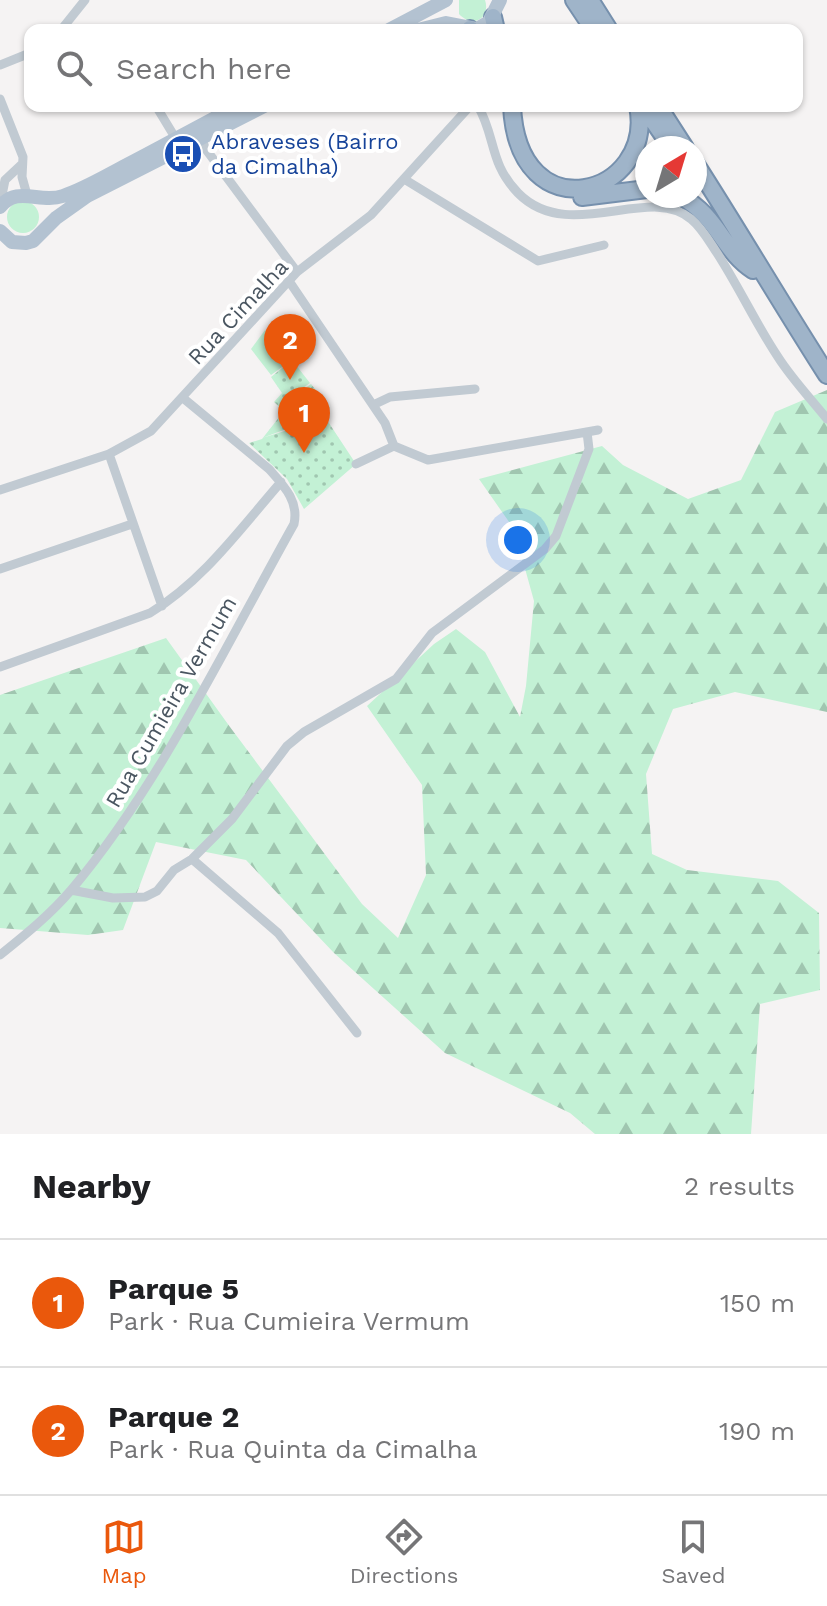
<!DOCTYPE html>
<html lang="en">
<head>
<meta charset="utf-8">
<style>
  body { margin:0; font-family:"Work Sans",sans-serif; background:#f2f2f2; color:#202124 }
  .compass { position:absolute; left:635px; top:136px; width:72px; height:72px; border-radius:50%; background:#fff; box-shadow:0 2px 6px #0004; rotate:38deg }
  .you { position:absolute; left:518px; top:540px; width:28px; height:28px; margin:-20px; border:6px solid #fff; border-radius:50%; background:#1a73e8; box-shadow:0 0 0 12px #1a73e833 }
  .badge { display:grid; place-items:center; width:52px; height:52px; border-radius:50%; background:#ea580c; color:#fff; font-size:26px; font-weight:700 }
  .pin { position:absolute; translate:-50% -66px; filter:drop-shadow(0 2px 4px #0008) }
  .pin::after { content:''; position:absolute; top:42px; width:28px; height:24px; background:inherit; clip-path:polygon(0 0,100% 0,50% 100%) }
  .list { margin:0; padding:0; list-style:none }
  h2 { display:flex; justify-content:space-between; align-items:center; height:104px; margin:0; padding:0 32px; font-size:34px }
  h2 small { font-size:26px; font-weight:400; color:#757577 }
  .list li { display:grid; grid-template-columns:52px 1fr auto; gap:24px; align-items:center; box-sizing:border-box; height:128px; padding:0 32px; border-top:2px solid #e0e0e0 }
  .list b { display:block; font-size:30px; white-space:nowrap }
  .list p { margin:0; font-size:26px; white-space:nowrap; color:#757577 }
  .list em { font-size:26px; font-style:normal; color:#757577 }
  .icon { flex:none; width:44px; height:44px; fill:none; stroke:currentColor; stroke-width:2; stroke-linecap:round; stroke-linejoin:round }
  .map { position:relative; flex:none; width:827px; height:1134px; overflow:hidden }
  .search { position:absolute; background:#fff; box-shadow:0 2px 6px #0004; left:24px; right:24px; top:24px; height:88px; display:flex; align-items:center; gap:20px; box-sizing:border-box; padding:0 28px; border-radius:16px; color:#757577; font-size:30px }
  .sheet { height:360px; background:#fff }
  nav { display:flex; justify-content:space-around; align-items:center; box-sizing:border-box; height:112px; border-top:2px solid #e0e0e0; background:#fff; font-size:22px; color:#757577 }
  nav a { display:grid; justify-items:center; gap:4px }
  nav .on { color:#ea580c }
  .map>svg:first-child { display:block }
  .grass { fill:#c3f1d5 }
  .forest { fill:url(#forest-firs) }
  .park { fill:url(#park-dots) }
  .garden { fill:url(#garden-furrows) }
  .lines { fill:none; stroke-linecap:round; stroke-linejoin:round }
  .trunk-casing { stroke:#7690ad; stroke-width:20 }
  .minor { stroke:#c1cad2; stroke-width:9 }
  .primary { stroke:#b3c2d1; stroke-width:14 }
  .trunk { stroke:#9fb4c9; stroke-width:16 }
  .labels { text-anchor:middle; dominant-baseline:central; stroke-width:8; stroke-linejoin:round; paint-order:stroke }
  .transit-label { font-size:22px; fill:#164399; stroke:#fff; text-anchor:start }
  .street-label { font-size:22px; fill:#4a5661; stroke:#fff }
</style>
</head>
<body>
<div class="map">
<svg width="827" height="1134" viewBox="0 0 827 1134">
  <defs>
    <pattern id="forest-firs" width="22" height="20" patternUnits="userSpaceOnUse" patternTransform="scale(2)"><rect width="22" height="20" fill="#c3f1d5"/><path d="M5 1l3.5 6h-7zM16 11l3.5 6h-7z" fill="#a0c6b0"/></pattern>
    <pattern id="park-dots" width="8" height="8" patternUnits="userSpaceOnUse" patternTransform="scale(2)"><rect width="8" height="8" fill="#c3f1d5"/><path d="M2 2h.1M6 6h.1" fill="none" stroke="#a0c6b0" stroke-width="1.8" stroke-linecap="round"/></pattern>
    <pattern id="garden-furrows" width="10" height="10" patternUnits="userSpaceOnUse" patternTransform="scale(2)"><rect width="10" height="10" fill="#c3f1d5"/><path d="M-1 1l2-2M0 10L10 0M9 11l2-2" fill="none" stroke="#a0c6b0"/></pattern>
  </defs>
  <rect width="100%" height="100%" fill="#f5f3f3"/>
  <path class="grass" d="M459 0H485C491 19 472 28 459 14Z
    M7 217a16 16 0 1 1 32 0a16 16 0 1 1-32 0Z
    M265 330 281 352 284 351 292 360 271 375 251 349Z"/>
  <path class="forest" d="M827 390V712L735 692 673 709 646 774 652 854 687 870 778 881 819 913 820 990 760 1004 751 1134H595L570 1113 445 1053 334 953 246 860 156 842 123 930 88 935 0 928V695L166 638 230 727 362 904 398 938 426 875 422 785 367 706 434 644 456 629 485 652 520 717 526 686 534 601 514 529 479 479 602 446 623 465 688 499 741 480 775 412Z"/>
  <path class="park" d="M292 360 310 383 286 400 303 423 262 438 304 425 323 414 356 464 304 509 287 479 249 443 262 439 284 411 274 402 282 393 271 377Z"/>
  <path class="garden" d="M311 384 330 408 304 425 287 401Z"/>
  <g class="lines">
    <defs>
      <path id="trunk" d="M574 0 594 30
        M590 0 609 30
        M493 17 496 30
        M470 29 471 30
        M512 106C518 235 656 196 638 106
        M643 106 672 148
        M658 106 685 148
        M695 163C740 233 782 305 827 375
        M680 196C718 216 723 251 753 270
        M582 197 647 189"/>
    </defs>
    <use href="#trunk" class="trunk-casing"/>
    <path class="minor" d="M61 30 85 0
      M0 65 30 53
      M0 99 23 157 22 177 27 195
      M156 106 176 139
      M478 106C496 137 489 163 518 193 569 245 650 183 691 219 702 228 709 241 717 253 739 287 756 324 778 357 792 379 811 399 827 419
      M202 139 205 148 297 272
      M404 179 538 261 604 245
      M0 205 5 180 21 165
      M289 281 385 423 394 446
      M373 405 390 397 475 389
      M394 446 428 460 598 430
      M109 454 162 606
      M356 464 394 446
      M0 490 109 454 151 431 297 272 371 215 470 106
      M0 569 132 524
      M0 667 150 613C203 581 240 529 281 482
      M192 859 278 933 357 1033
      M71 890 113 898 145 897 157 891 174 870 192 859 232 819 287 746 304 732 396 679 432 633 545 549 556 536 589 449 587 432
      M0 955C25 935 51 914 72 889 161 783 226 645 294 524 299 501 284 486 269 469L183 398"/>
    <path class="primary" d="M389 30 446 0
      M418 30 446 23 477 29 489 22 500 0
      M0 207C17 185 40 204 63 196 84 189 104 177 123 167 162 147 199 126 238 106
      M0 231 12 242 26 243 33 241 56 218 87 196 264 106"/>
    <use href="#trunk" class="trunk"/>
  </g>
  <defs>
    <symbol id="bus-disc" viewBox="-11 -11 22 22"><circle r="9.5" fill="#1a4fb4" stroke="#fff"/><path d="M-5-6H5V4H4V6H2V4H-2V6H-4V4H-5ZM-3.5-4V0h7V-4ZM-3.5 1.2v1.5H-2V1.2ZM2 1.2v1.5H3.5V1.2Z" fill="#fff"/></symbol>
  </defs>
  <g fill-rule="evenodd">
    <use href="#bus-disc" x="161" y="132" width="44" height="44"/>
  </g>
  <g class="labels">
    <g class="transit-label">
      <text x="211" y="141">Abraveses (Bairro<tspan x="211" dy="25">da Cimalha)</tspan></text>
    </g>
    <g class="street-label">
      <text transform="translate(238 312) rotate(-47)">Rua Cimalha</text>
      <text transform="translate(171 702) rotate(-60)">Rua Cumieira Vermum</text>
    </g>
  </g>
</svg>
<svg class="compass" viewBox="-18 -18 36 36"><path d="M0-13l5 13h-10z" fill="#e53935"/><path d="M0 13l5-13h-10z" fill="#757577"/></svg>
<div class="you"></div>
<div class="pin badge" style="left:304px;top:453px">1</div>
<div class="pin badge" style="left:290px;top:380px">2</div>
<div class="search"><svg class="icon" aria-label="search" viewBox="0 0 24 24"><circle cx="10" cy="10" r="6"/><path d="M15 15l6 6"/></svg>Search here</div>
</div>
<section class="sheet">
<h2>Nearby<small>2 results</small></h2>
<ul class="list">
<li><span class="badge">1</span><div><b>Parque 5</b><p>Park · Rua Cumieira Vermum</p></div><em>150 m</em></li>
<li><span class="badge">2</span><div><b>Parque 2</b><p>Park · Rua Quinta da Cimalha</p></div><em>190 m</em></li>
</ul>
</section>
<nav>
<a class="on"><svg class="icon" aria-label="map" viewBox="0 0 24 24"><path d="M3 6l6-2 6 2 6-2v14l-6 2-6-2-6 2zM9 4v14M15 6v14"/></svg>Map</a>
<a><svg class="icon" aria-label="directions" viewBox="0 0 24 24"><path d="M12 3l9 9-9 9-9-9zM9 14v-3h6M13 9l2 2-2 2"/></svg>Directions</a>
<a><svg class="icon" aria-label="saved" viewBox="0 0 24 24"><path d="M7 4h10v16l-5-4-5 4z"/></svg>Saved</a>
</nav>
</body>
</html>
